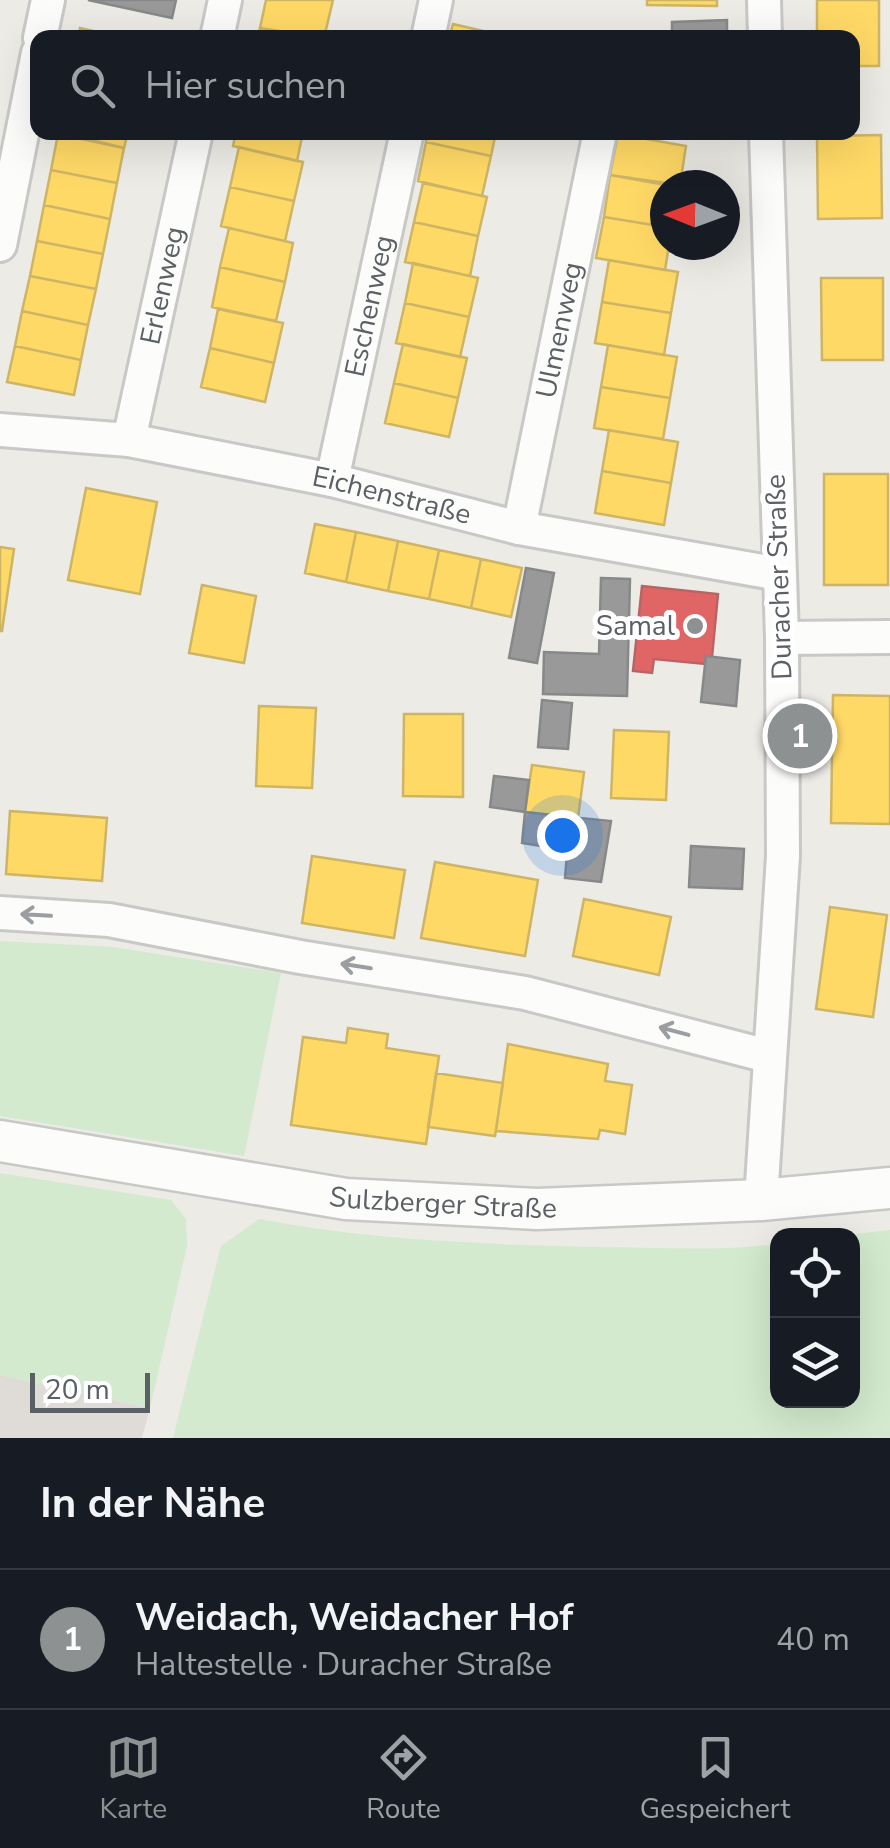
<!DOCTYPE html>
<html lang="de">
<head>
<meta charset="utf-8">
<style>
  body { margin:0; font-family:"Nunito Sans",sans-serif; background:#20242c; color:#f1f3f6 }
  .controls { position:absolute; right:30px; bottom:30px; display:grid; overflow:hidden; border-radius:20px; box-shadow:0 10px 40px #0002 }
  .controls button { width:90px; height:90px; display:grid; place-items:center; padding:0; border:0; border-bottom:2px solid #363941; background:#171b24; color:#f1f3f6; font:50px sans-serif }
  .compass { position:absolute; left:650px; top:170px; width:90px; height:90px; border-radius:50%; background:#171b24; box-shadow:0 10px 40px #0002; rotate:271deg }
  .scale { position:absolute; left:30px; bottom:25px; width:120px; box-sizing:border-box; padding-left:10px; border:5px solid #5b6065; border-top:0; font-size:28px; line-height:35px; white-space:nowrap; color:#5b6065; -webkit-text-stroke:8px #fff; paint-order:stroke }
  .you { position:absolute; left:562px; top:835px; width:35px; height:35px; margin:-25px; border:8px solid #fff; border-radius:50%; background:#1a73e8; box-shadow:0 0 0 15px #1a73e833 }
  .badge { display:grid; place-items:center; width:65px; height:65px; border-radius:50%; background:#8e9192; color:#fff; font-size:32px; font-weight:700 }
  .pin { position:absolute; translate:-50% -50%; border:5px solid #fff; box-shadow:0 2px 10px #0006 }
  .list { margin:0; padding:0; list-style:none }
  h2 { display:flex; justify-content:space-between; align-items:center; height:130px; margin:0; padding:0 40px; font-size:42px }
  h2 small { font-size:32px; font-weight:400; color:#9ea1a6 }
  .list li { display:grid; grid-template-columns:65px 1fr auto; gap:30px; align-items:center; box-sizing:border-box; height:140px; padding:0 40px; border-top:2px solid #363941 }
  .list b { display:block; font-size:38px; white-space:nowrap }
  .list p { margin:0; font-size:32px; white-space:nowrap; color:#9ea1a6 }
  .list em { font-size:32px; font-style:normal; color:#9ea1a6 }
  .icon { flex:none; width:55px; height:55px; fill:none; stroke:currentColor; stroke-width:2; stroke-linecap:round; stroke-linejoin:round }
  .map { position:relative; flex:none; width:890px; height:1438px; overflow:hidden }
  .search { position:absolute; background:#171b24; box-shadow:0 10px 40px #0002; left:30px; right:30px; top:30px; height:110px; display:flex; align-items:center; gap:25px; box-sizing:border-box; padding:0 35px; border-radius:20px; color:#9ea1a6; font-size:38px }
  .sheet { height:270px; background:#171b24 }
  nav { display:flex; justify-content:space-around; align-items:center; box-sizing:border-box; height:140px; border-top:2px solid #363941; background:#171b24; font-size:28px; color:#9ea1a6 }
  nav a { display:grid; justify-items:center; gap:5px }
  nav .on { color:#8e9192 }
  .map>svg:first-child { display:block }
  .industrial { fill:#dfdcd8 }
  .green { fill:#d3eace }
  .homes { fill:#ffd966; stroke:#ceb566; stroke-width:2.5 }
  .shops { fill:#e06666; stroke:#b86466; stroke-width:2.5 }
  .industry { fill:#999; stroke:#868889; stroke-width:2.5 }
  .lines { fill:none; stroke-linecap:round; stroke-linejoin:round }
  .minor-casing { stroke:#c8c8c7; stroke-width:38 }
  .tertiary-casing { stroke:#c8c8c7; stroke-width:45 }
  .minor { stroke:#fcfcfb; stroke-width:32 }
  .tertiary { stroke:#fcfcfb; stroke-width:40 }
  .oneway { stroke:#9b9ea1 }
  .poi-dot { fill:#8e9192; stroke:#fff; stroke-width:4 }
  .labels { text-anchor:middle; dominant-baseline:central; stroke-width:10; stroke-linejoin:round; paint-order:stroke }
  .street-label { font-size:28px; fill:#5b6065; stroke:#fff }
  .poi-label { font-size:28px; fill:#5b6065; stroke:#fff; text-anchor:end }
</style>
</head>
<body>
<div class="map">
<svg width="890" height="1438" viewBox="0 0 890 1438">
  <rect width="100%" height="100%" fill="#ecebe5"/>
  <path class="industrial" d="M0 1375 150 1408 142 1438H0Z"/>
  <path class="green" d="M0 941 113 947 281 973 244 1156 0 1116Z
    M0 1173 171 1200 186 1219 187 1246 150 1408 0 1375Z
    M259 1219C374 1241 493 1245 609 1247 666 1248 722 1251 777 1244L778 1400H852V1236L847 1235 890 1230V1438H173L221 1246Z"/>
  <path class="homes" d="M266 0H333L324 38 260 28Z
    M647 0H717V6L647 5Z
    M817 0H879V66H852V38H817Z
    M453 24 513 38H449Z
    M80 28 125 38H78Z
    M260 28 300 38H257Z
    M59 132H128L124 148Z
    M236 132H303L297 161 233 146Z
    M428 132H496L491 156 426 142Z
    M58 134 124 148 117 183 51 170Z
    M618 134 686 146 680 185 610 175Z
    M881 135 882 218 818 219 817 136Z
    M426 142 491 156 482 196 418 181Z
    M239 147 303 162 294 201 230 187Z
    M51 170 117 183 110 219 44 205Z
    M610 175 666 185 665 227 604 217Z
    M423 183 487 197 478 236 414 222Z
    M230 187 294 201 285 241 221 226Z
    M44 205 110 219 103 254 37 241Z
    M604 217 665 227V245H669L665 270 596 258Z
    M414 222 478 236 470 276 405 262Z
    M229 228 293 243 285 282 220 267Z
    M37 241 103 254 96 289 30 276Z
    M609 260 678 272 671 313 602 302Z
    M413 263 478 278 469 317 405 303Z
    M220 267 285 282 276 321 212 307Z
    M30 276 96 289 88 325 22 311Z
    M821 278H883V360H822Z
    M602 302 671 313 664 355 595 343Z
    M405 303 469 317 460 357 396 343Z
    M218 309 283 323 274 363 210 348Z
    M22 311 88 325 81 360 15 346Z
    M403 344 467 358 458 398 394 383Z
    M608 345 677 357 670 398 601 387Z
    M15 346 81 360 74 395 7 382Z
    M210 348 274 363 265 402 201 387Z
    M394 383 458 398 449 437 385 423Z
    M601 387 670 398 663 439 594 428Z
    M609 430 678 442 671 483 602 471Z
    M602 471 671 483 664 525 595 513Z
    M824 474H888V585H824Z
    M86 488 157 502 140 594 68 580Z
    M315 524 356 532 346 582 305 573Z
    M356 532 398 541 388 591 346 582Z
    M398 541 439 550 429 599 388 591Z
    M0 547 14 549 2 631H0Z
    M439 550 481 559 471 608 429 599Z
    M481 559 522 568 511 617 471 608Z
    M202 585 256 596 244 663 189 653Z
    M833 695 890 696V824L831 823Z
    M259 706 316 708 312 788 256 786Z
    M404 714H463V797L403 796Z
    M614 730 669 732 666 800 611 798Z
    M532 765 584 772 578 818 525 812Z
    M10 811 107 818 102 881 6 874Z
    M312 856 405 870 394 938 302 923Z
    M435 862 538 880 525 956 421 938Z
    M584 899 671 917 659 975 573 956Z
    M830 907 887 915 873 1017 816 1009Z
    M348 1028 388 1034 386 1048 439 1056 426 1144 291 1125 303 1037 346 1043Z
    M508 1044 608 1064 605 1081 632 1085 625 1134 600 1130 598 1139 496 1131Z
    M436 1073 503 1083 495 1136 428 1127Z"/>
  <path class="shops" d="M642 586 718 594 712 657 706 656 705 664 654 659 652 673 633 671Z"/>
  <path class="industry" d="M88 0H176L172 18Z
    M727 20V38H672V22Z
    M526 568 554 573 537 663 509 658Z
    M601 578 630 579 627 696 543 694 544 652 599 654Z
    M706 656 740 660 736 706 701 702Z
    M542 700 572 703 568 749 538 747Z
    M494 776 529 780 525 812 490 807Z
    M525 812 570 817 566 850 522 843Z
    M570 817 611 821 601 882 565 878Z
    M691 846 744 849 742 889 689 887Z"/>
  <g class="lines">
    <defs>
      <g id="minor">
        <path d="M764 0 765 38"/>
        <path d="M40 38 48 0"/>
        <path d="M217 38 225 0"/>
        <path d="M428 38 436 0"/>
        <path d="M0 245 38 53"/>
        <path id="s1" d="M0 430 129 440 332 480 519 528 779 574"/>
        <path id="s2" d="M129 440 196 132"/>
        <path id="s3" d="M332 480 407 132"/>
        <path id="s4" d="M519 528 600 132"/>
        <path d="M782 638 890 637"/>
        <path d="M0 913 109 920 300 957 525 993 768 1056"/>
        <path d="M761 1200 783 856 782 638 766 132"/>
      </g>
      <g id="tertiary">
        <path id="s5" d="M0 1141 346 1199 537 1209 761 1200 890 1188"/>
      </g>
    </defs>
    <use href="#minor" class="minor-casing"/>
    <use href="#tertiary" class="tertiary-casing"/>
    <use href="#minor" class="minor"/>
    <use href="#tertiary" class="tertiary"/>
  </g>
  <defs><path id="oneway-shaft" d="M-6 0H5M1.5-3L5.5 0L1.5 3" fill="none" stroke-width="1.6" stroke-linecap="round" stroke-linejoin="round" transform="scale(2.5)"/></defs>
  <g class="oneway">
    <use href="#oneway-shaft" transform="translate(36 915) rotate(-177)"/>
    <use href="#oneway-shaft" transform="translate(356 966) rotate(-171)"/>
    <use href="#oneway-shaft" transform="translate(674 1031) rotate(-165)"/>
  </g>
  <circle class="poi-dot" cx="695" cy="626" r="10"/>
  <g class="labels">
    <g class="street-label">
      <text stroke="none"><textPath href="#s2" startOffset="158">Erlenweg</textPath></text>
      <text stroke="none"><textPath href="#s3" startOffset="178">Eschenweg</textPath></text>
      <text stroke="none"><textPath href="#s4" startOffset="202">Ulmenweg</textPath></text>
      <text stroke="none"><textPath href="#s1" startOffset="398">Eichenstraße</textPath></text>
      <text transform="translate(779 577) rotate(-92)">Duracher Straße</text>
      <text stroke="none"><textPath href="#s5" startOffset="448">Sulzberger Straße</textPath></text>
    </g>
    <g class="poi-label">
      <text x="675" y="626">Samal</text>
    </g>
  </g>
</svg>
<div class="controls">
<button><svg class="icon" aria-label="locate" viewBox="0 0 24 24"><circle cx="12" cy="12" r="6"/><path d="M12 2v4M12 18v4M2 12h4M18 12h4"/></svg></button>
<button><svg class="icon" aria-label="layers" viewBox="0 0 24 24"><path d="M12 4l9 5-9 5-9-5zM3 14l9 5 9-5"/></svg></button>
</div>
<svg class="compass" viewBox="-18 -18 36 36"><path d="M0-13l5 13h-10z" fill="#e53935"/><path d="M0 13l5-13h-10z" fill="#9ea1a6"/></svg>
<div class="scale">20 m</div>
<div class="you"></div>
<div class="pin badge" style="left:800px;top:736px">1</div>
<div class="search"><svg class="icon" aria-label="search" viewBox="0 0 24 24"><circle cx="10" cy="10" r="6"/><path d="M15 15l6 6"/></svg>Hier suchen</div>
</div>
<section class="sheet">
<h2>In der Nähe<small></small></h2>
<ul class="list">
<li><span class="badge">1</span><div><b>Weidach, Weidacher Hof</b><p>Haltestelle · Duracher Straße</p></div><em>40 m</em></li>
</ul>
</section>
<nav>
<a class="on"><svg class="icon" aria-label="map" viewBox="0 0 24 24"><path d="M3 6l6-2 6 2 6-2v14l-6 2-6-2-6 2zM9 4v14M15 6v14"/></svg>Karte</a>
<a><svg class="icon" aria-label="directions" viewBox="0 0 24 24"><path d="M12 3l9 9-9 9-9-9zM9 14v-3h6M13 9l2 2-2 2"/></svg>Route</a>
<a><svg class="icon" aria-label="saved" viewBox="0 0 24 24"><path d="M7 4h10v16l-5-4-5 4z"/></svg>Gespeichert</a>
</nav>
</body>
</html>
